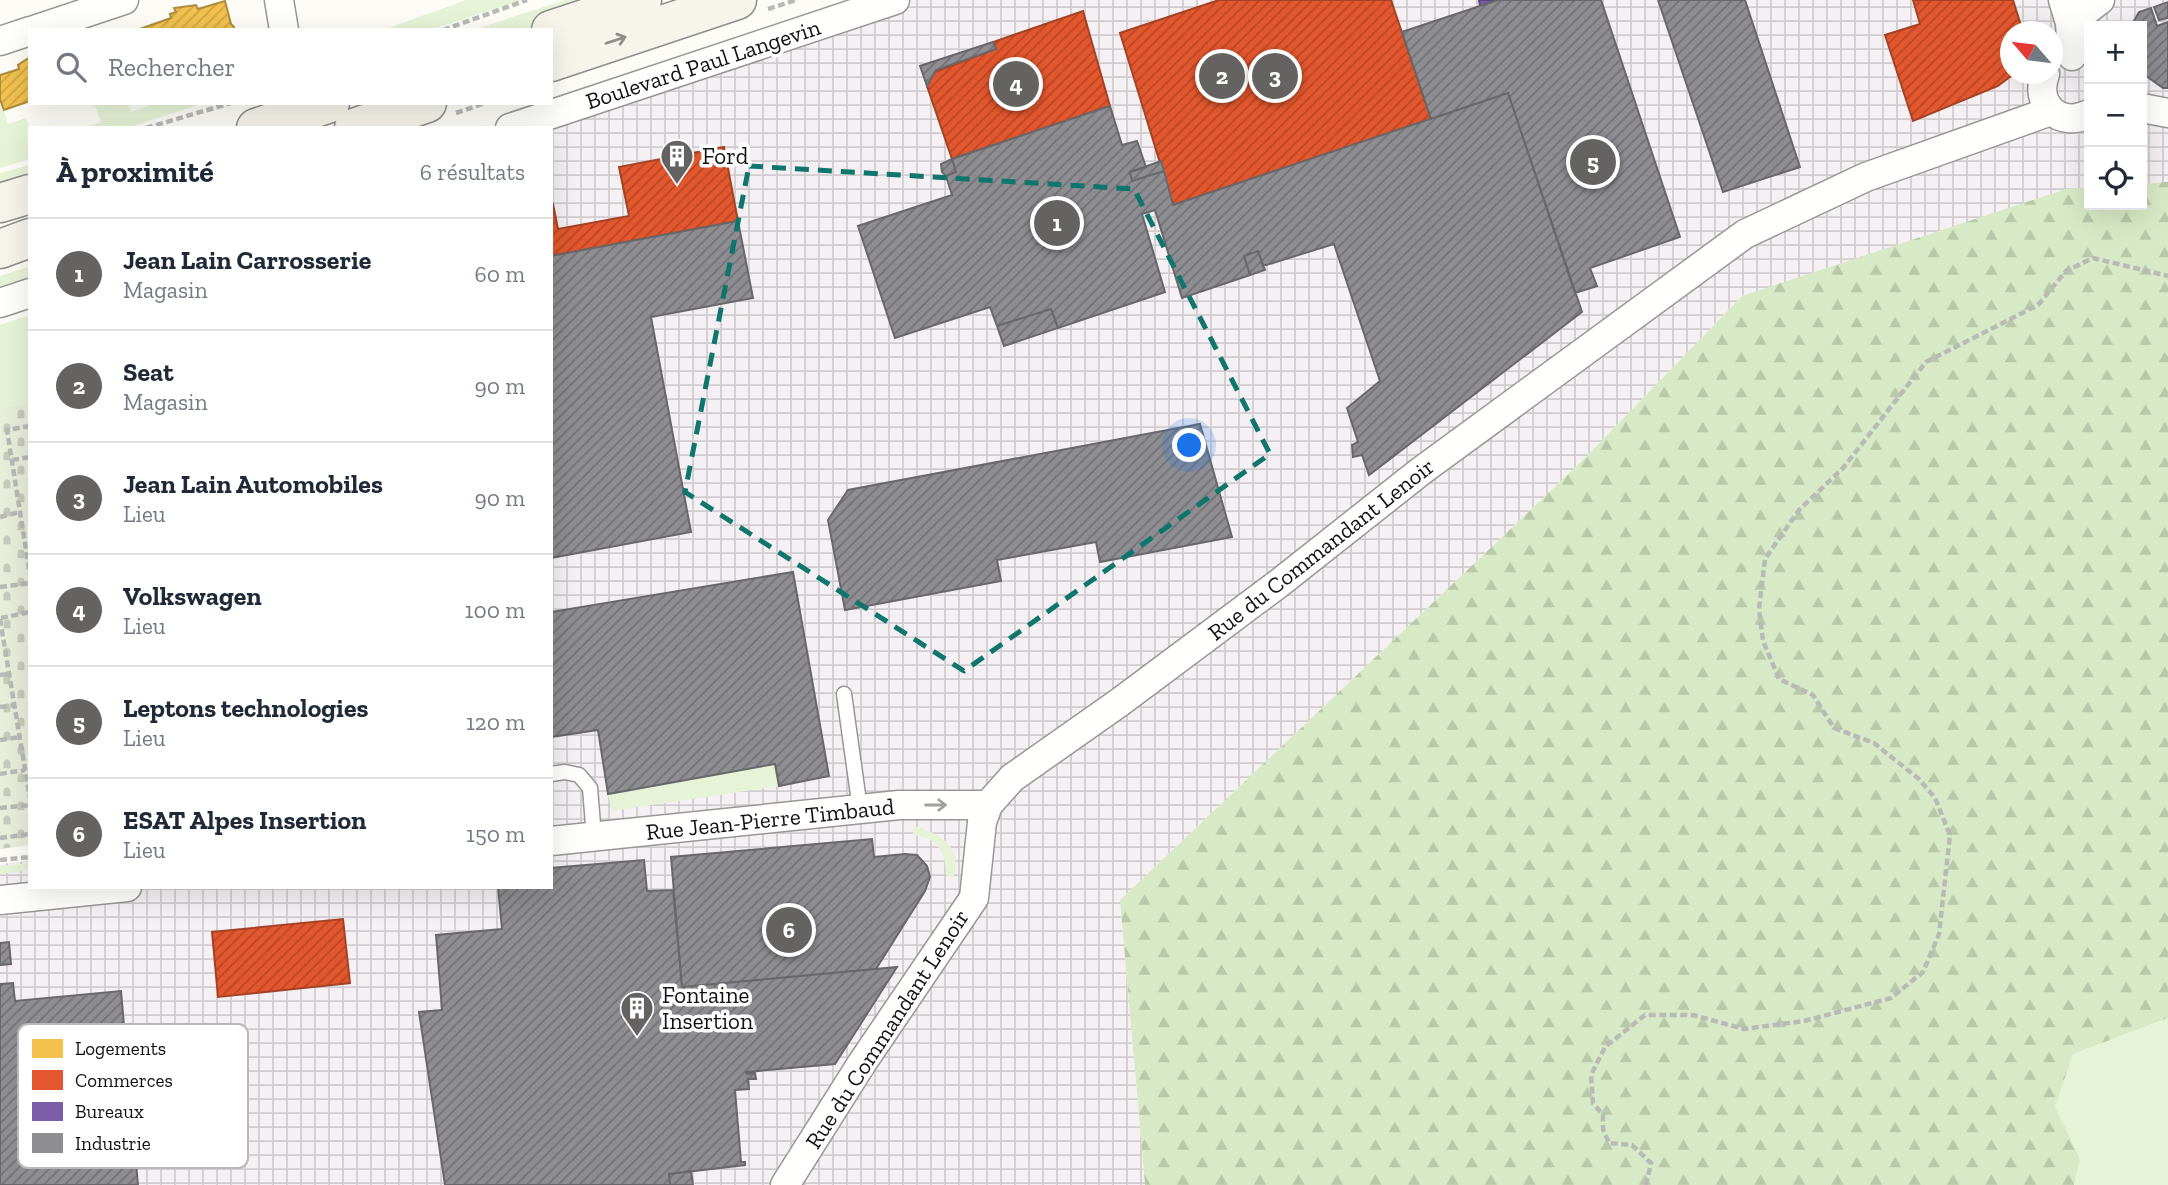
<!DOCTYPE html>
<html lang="fr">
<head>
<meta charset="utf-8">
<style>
  body { margin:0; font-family:"Zilla Slab",serif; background:#f2f2f3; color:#1f2937 }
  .controls { position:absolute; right:21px; top:21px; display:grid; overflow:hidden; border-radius:0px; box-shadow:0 7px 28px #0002 }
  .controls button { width:63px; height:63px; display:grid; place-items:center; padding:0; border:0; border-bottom:2px solid #e0e1e3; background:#fff; color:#1f2937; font:35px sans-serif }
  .compass { position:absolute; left:2000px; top:21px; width:63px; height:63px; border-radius:50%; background:#fff; box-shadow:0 7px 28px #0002; rotate:298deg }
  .you { position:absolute; left:1190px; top:446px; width:24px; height:24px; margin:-18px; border:5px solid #fff; border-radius:50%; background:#1a73e8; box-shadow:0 0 0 10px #1a73e833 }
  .badge { display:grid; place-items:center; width:46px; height:46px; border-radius:50%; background:#646362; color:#fff; font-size:23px; font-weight:700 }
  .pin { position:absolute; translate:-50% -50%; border:4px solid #fff; box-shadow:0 2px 7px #0006 }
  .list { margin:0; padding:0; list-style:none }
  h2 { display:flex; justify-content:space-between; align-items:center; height:91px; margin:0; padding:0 28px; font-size:30px }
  h2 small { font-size:23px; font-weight:400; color:#747a83 }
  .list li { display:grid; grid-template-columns:46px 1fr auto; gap:21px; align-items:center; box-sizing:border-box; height:112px; padding:0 28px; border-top:2px solid #e0e1e3 }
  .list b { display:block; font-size:26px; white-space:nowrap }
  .list p { margin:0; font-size:23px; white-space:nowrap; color:#747a83 }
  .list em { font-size:23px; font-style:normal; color:#747a83 }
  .icon { flex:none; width:38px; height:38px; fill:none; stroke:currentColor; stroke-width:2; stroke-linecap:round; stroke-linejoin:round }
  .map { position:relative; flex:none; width:2168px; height:1185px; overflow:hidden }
  .search { position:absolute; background:#fff; box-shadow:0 7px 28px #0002; left:28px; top:28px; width:525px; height:77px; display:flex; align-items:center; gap:18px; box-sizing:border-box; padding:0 24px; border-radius:0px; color:#747a83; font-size:26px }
  .panel { position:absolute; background:#fff; box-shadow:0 7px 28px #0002; left:28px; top:126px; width:525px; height:763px; border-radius:0px }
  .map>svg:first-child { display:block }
  .industrial { fill:url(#industrial-grid); fill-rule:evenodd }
  .grass { fill:#e7f3d7 }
  .forest { fill:url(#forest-firs) }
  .cemetery { fill:url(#cemetery-stones) }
  .homes { fill:url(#homes-hatch); stroke:#ae8c3c; stroke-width:2 }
  .shops { fill:url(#shops-hatch); stroke:#a54225; stroke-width:2 }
  .offices { fill:url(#offices-hatch); stroke:#5b477a; stroke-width:2 }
  .industry { fill:url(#industry-hatch); stroke:#68686b; stroke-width:2 }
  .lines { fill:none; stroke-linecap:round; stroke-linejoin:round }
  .lane-casing { stroke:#979795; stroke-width:17 }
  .street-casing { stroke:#979795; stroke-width:31 }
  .secondary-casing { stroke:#8e8d8b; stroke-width:41 }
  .path { stroke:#b9b9b8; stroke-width:4.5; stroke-dasharray:7 3.5; stroke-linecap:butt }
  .lane { stroke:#fffffe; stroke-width:14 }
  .street { stroke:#fffffe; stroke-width:28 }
  .secondary { stroke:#f6f4eb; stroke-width:38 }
  .oneway { stroke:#8f8e89 }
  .oneway2 { stroke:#a0a09f }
  .marked { fill:none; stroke:#0f766e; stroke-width:5; stroke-dasharray:14 9; stroke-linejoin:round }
  .labels { text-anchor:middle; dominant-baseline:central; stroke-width:7; stroke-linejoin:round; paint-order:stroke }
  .street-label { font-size:23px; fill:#111; stroke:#fff }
  .poi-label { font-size:23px; fill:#111; stroke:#fff; text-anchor:start }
  .key { fill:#fff; stroke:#b8b8b8; stroke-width:2 }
  .key-label { font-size:19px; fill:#111 }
</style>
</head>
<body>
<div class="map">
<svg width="2168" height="1185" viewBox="0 0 2168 1185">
  <defs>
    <pattern id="industrial-grid" width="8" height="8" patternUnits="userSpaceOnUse" patternTransform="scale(1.75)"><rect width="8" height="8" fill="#f5f0f3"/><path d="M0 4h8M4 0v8" fill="none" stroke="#d1cdcf"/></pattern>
    <pattern id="forest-firs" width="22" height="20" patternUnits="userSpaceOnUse" patternTransform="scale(1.75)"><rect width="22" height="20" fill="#d8eac5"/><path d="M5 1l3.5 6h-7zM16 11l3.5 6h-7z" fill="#b8c8a8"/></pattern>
    <pattern id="cemetery-stones" width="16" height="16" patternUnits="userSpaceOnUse" patternTransform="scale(1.75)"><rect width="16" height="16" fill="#e9eedb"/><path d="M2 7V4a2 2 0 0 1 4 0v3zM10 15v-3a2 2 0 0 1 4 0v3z" fill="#c7cbbb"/></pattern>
    <pattern id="homes-hatch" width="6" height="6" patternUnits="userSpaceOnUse" patternTransform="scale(1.75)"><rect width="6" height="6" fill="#f2c14e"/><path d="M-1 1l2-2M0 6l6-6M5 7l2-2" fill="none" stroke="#cea543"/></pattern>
    <pattern id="shops-hatch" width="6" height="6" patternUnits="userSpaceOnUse" patternTransform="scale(1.75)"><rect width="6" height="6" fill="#e4572e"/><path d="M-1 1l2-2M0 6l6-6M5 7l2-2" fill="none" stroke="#b74726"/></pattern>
    <pattern id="offices-hatch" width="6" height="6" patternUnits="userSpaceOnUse" patternTransform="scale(1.75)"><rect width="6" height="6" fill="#7b5ea7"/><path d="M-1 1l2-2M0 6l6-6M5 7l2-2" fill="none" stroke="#634c87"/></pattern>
    <pattern id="industry-hatch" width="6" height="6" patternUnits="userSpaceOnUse" patternTransform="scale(1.75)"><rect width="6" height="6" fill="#8d8d92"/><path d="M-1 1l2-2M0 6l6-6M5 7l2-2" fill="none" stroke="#727276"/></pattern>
  </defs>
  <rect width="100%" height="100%" fill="#fdfcf7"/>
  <path class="industrial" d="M912 0H2168V188H2142V26H2089V189L1742 296 1583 460 1120 900 1145 1185H0V864L30 861V887H551V128H525ZM2010 32H2052V74H2010Z"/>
  <path class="grass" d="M466 0H522L430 30H383Z
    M565 0H617L527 30H473Z
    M0 99 8 124 26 118 30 128V159L0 168Z
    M94 103H128L131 112 155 103H204L127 128H84L101 122Z
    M30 165V186L0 194V173Z
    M30 266V280L0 290V276Z
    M30 315V403L0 407V325Z
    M775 764 779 786 612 811 608 795Z
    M914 826C940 833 964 848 953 878L946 875C946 853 938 837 913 835Z
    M30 863V870L0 874V866Z
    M2168 1018V1185H2074L2080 1157 2054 1108 2073 1054Z"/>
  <path class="forest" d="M2168 182V1018L2073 1054 2055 1107 2080 1158 2074 1185H1145L1120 900 1583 460 1742 296 2066 189 2089 187V205H2142V184Z"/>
  <path class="cemetery" d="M30 403V845L0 849V407Z"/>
  <path class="homes" d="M225 1 231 24 234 27 233 30H137L171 18 170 14 176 12 174 8 196 5 198 9Z
    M30 57V101L4 110 0 99V75L19 69 18 65Z"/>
  <path class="shops" d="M1219 0H1391L1431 119 1173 205 1120 33Z
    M1913 0H2013L2023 32H2010L2011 76 1998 86 1913 121 1885 35 1920 24Z
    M1083 11 1110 106 952 159 927 86 932 73 996 49 993 42Z
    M724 147 738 221 551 256V205L553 204 558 229 629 216 619 167Z
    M343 919 350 983 218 997 212 932Z"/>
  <path class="offices" d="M1479 0H1498L1480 6Z"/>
  <path class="industry" d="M1498 0H1601L1680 237 1590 268 1597 286 1575 293 1508 93 1431 119 1402 32Z
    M1658 0H1745L1800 167 1723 192Z
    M2168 2V18L2159 20 2154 7Z
    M2151 8 2157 26 2168 22V88H2163L2142 73V26H2131L2139 12Z
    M993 42 996 49 936 70 927 86 920 66Z
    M1508 93 1582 312 1369 475 1362 455 1353 457 1352 445 1358 442 1347 408 1380 381 1334 244 1263 266 1258 251 1244 256 1250 275 1182 298 1155 210 1142 214 1165 292 1058 328 1051 309 997 326 990 307 895 338 858 226 952 195 946 176 956 172 952 159 1110 106 1122 145 1137 141 1146 167 1130 172 1132 181 1164 171 1173 205Z
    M952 159 956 172 946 176 942 172 941 164Z
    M1161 161 1164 171 1132 181 1130 172Z
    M738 221 753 298 651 317 691 532 551 558V256Z
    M1258 251 1265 270 1250 275 1244 256Z
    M1051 309 1058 328 1004 346 997 326Z
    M1200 424 1232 537 1100 562 1096 542 997 560 1001 581 845 610 828 520 848 490Z
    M793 572 829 776 779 786 775 764 608 794 598 730 551 737V612Z
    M872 839 874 857 905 854 917 855 927 866 930 877 925 891 876 969 682 987 671 857Z
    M644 860 647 891 673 890 682 987 897 967 835 1064 746 1072 747 1074 755 1073 756 1079H748L749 1089 735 1090 741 1162H745V1165L669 1174 670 1185H445L419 1012 442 1010 436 935 502 929 498 887H551V868Z
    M9 942 11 964 0 965V943Z
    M13 983 15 1001 121 991 138 1185H0V984Z
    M691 1171 693 1185H670L669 1174Z"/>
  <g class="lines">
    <defs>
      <path id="lane" d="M844 694 860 809
        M551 774 565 772 579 775 590 788 594 837"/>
      <path id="street" d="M279 0 284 30
        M2063 0 2070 23 2072 56
        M2070 23 2100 0
        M34 30 124 0
        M0 41 30 31
        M2045 74C2034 105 2059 128 2089 114
        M2142 108 2168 113
        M510 128 895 0
        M0 303 30 293
        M551 841 899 805H988
        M0 900 127 887
        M785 1185 862 1063 974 898 982 822 988 805 1012 778 1120 702 1278 584 1421 471 1745 234 1866 177 2051 111"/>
      <path id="secondary" d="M551 30 642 0
        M551 62 737 0
        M256 128 330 103
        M354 128 427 103
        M0 203 30 194
        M0 249 30 238"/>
    </defs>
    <use href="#lane" class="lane-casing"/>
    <use href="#street" class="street-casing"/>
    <use href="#secondary" class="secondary-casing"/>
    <path class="path" d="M768 9 796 0
      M443 30 527 0
      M456 113 485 103
      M146 128 231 103
      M30 426 7 430 30 575
      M12 460 30 457
      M0 517 20 512
      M0 587 30 583
      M1 618 30 612
      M0 619 30 799
      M0 675 9 674
      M0 707 14 705
      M0 740 20 737
      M0 774 25 770
      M0 808 30 805
      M0 838 30 834
      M0 860 30 857
      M1646 1185 1651 1163 1632 1145 1609 1143 1603 1129V1115L1593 1103 1591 1075 1605 1047 1645 1015H1693L1744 1029 1804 1021 1891 998 1923 972 1939 934 1950 835 1935 798 1919 779 1874 743 1834 728 1813 695 1779 679 1763 641 1759 609 1765 559 1799 510 1843 468 1926 362 2038 305 2066 271 2093 258 2168 276"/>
    <use href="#lane" class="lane"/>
    <use href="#street" class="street"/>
    <use href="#secondary" class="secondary"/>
  </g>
  <defs><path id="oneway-shaft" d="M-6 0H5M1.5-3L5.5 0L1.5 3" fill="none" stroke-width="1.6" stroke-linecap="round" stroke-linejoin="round" transform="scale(1.75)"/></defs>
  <use class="oneway" href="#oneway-shaft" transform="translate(616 40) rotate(-18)"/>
  <use class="oneway2" href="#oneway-shaft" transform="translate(936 805)"/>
  <path class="marked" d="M749 166 1134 189 1270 454 964 671 685 492Z"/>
  <defs>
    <symbol id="building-pin" viewBox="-11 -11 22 30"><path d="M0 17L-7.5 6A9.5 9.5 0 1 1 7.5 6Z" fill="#646362" stroke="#fff"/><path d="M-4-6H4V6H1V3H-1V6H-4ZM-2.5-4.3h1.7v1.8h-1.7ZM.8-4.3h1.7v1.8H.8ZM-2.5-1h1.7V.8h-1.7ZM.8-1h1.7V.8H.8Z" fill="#fff"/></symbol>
  </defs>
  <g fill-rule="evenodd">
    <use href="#building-pin" x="658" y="137" width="38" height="52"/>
    <use href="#building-pin" x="618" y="989" width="38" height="52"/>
  </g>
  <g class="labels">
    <g class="street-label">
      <text transform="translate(703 64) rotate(-18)">Boulevard Paul Langevin</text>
      <text transform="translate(1321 549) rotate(-38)">Rue du Commandant Lenoir</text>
      <text transform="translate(770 819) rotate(-6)">Rue Jean-Pierre Timbaud</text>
      <text transform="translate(887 1029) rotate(-57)">Rue du Commandant Lenoir</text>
    </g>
    <g class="poi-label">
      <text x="702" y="156">Ford</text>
      <text x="662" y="995">Fontaine<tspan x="662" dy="26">Insertion</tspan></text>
    </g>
  </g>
  <rect x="18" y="1024" width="230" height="144" rx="10" class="key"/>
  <rect x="32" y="1039" width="31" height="19" fill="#f2c14e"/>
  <rect x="32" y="1070" width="31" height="20" fill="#e4572e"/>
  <rect x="32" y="1102" width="31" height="19" fill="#7b5ea7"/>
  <rect x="32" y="1133" width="31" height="20" fill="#8d8d92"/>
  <g class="key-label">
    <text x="75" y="1055">Logements</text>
    <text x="75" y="1087">Commerces</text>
    <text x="75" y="1118">Bureaux</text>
    <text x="75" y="1150">Industrie</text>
  </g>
</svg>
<div class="controls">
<button>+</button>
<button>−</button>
<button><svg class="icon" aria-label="locate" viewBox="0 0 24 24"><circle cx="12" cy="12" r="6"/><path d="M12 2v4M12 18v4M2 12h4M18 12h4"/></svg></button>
</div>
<svg class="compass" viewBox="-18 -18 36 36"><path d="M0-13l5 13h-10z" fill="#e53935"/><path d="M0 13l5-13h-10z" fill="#747a83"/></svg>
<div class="you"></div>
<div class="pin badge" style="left:1057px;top:223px">1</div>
<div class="pin badge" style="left:1222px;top:76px">2</div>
<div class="pin badge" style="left:1275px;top:76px">3</div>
<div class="pin badge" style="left:1016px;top:84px">4</div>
<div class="pin badge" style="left:1593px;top:162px">5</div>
<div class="pin badge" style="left:789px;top:930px">6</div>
<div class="search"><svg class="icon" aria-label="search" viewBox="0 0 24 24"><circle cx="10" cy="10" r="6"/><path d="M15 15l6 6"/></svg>Rechercher</div>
<section class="panel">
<h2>À proximité<small>6 résultats</small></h2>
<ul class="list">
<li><span class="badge">1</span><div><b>Jean Lain Carrosserie</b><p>Magasin</p></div><em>60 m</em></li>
<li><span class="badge">2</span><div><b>Seat</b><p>Magasin</p></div><em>90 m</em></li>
<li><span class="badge">3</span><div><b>Jean Lain Automobiles</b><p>Lieu</p></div><em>90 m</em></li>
<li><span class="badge">4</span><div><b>Volkswagen</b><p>Lieu</p></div><em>100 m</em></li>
<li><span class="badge">5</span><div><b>Leptons technologies</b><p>Lieu</p></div><em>120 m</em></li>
<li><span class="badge">6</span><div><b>ESAT Alpes Insertion</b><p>Lieu</p></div><em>150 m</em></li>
</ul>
</section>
</div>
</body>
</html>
